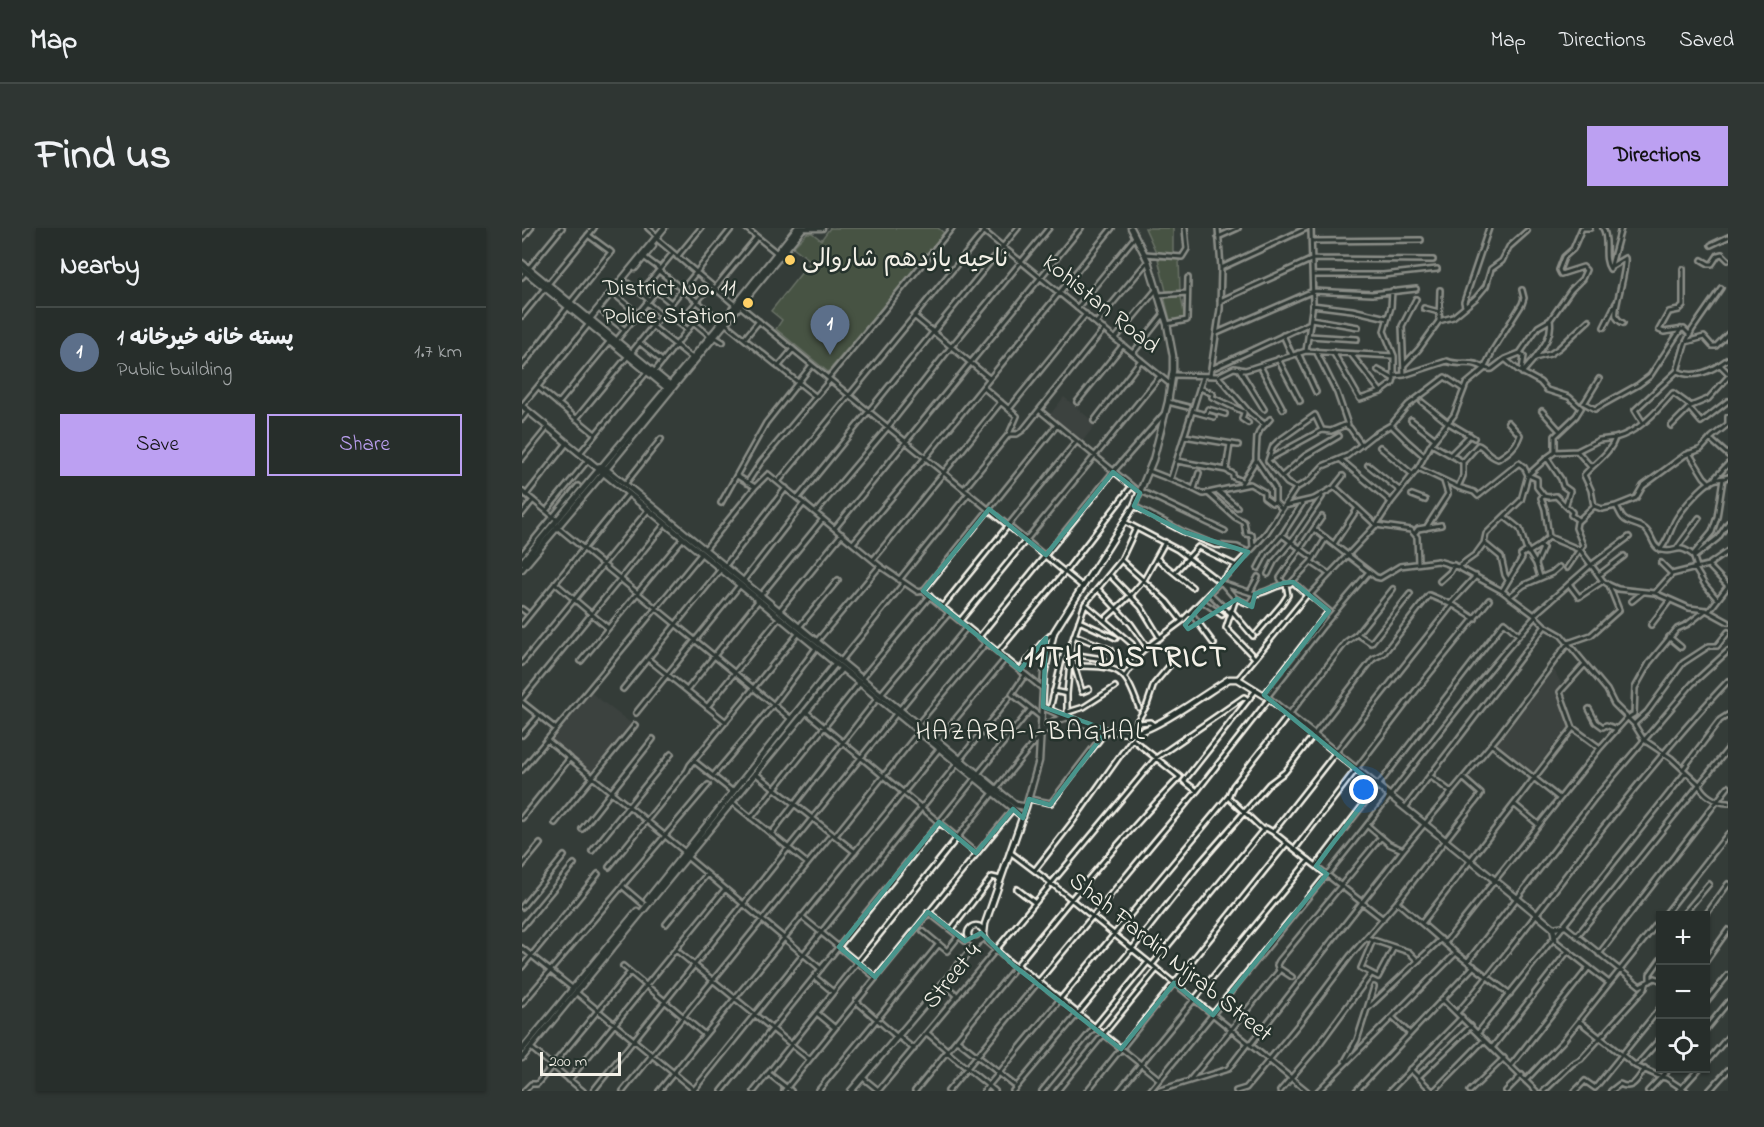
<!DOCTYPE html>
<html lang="en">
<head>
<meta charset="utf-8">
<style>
  body { margin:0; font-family:"Indie Flower","Playpen Sans Arabic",sans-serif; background:#2f3633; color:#f1f3f6 }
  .controls { position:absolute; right:18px; bottom:18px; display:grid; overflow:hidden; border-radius:0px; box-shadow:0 2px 4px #0004 }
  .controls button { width:54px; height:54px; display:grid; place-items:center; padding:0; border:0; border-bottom:2px solid #434a47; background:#272e2b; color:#f1f3f6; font:30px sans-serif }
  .scale { position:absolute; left:18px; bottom:15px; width:81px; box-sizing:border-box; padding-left:6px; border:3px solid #f4f1e8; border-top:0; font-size:16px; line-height:21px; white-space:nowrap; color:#f4f1e8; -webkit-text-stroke:4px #26332d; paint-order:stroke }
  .you { position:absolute; left:842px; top:562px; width:21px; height:21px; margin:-15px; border:4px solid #fff; border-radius:50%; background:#1a73e8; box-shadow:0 0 0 9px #1a73e833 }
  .badge { display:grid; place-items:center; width:39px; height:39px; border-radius:50%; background:#bca0f2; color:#fff; font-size:20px; font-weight:700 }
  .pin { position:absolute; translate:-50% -50px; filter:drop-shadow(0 2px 3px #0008) }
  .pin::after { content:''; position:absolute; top:32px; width:21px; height:18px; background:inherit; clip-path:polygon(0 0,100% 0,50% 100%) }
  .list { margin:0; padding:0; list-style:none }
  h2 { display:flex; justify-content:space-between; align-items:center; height:78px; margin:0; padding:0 24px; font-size:26px }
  h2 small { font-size:20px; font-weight:400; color:#a4a8a9 }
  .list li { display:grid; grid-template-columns:39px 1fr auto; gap:18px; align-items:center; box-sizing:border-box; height:90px; padding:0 24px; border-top:2px solid #434a47 }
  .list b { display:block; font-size:22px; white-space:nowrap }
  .list p { margin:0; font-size:20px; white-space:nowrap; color:#a4a8a9 }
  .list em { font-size:20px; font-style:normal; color:#a4a8a9 }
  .actions { display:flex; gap:12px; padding:18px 24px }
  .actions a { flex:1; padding:14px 0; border:2px solid #bca0f2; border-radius:0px; text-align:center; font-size:21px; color:#bca0f2 }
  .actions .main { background:#bca0f2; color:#111 }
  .icon { flex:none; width:33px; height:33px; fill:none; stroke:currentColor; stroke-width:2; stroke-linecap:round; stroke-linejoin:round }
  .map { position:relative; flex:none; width:1206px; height:863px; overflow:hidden; border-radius:0px }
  header { display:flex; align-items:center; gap:36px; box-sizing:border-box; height:84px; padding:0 30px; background:#272e2b; border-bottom:2px solid #434a47 }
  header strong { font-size:28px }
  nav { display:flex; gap:33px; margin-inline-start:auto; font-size:21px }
  .intro { display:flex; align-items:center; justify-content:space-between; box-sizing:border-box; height:144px; padding:0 36px }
  h1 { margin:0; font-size:42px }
  .button { padding:15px 27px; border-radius:0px; background:#bca0f2; color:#111; font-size:21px; font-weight:700 }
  main { display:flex; gap:36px; padding:0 36px }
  aside { flex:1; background:#272e2b; border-radius:0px; box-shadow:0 2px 4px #0004 }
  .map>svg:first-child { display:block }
  .built { fill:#454947 }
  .green { fill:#5d6f51; stroke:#a8b09c; stroke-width:1.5 }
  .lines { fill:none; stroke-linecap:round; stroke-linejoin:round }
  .street-casing { stroke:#f4f1e8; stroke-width:8 }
  .secondary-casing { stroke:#f4f1e8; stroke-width:9 }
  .street { stroke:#26332d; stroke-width:3 }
  .secondary { stroke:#26332d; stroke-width:4.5 }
  .marked { fill:none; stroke:#48958c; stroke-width:4.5; stroke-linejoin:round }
  .poi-dot { fill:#ffd166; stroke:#26332d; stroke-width:2 }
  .labels { text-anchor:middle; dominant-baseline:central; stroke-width:5; stroke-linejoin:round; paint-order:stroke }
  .poi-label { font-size:24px; fill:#f4f1e8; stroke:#26332d; text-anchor:start }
  .street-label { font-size:24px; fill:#f4f1e8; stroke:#26332d }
  .neighbourhood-label { font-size:26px; letter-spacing:1.5px; fill:#f4f1e8; stroke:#26332d }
  .district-label { font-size:30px; font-weight:bold; letter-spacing:1.5px; fill:#f4f1e8; stroke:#26332d }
</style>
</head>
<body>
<header>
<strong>Map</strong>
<nav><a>Map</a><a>Directions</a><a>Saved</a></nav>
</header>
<div class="intro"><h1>Find us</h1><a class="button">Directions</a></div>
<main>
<aside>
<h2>Nearby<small></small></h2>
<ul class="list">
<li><span class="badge" style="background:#5c6f8a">1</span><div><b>1 پسته خانه خیرخانه</b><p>Public building</p></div><em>1.7 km</em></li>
</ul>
<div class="actions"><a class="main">Save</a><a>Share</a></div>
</aside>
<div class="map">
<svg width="1206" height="863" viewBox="0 0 1206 863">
  <rect width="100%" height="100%" fill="#343d39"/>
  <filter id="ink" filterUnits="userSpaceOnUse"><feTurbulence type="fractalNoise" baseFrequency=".0167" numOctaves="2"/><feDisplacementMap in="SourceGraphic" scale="12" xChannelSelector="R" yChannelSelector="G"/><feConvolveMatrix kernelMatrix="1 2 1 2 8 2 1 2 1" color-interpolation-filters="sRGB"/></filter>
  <g filter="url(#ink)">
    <path class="built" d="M542 169 574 196 559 215 527 188Z
      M1032 442 1041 459 1037 463 1050 494 1009 546 973 517Z
      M68 464 111 497 72 546 30 513Z"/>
    <path class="green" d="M308 0H416L422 5 306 144 254 101 260 92 249 83 289 33 271 19 285 5H290L299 12Z
      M623 0H651V26L634 24Z
      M636 31H657L658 63H644Z
      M642 68 659 69 663 91 648 92Z"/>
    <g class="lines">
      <defs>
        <path id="street" d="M126 0 135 8
          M224 0 255 25
          M458 0 648 156
          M1061 0H1068
          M1081 0C1088 13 1080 29 1088 41L1099 0
          M696 9 716 0
          M0 11 9 0
          M136 12 213 77
          M790 13 899 12
          M1189 17 1206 9
          M623 26 660 29 665 21 663 0
          M122 29 138 41
          M155 29 179 0
          M1180 32 1187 36H1190L1196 27 1200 26 1206 32
          M1090 38 1103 30C1105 44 1091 81 1094 88 1095 91 1099 94 1101 95
          M7 40 40 0
          M699 40 785 0
          M1161 41V78L1157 82 1147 84 1137 102 1142 104 1162 101 1168 107
          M137 43 175 73
          M791 47H861L915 41
          M0 49 4 44
          M26 56 72 0
          M126 56 134 63 127 72
          M193 60 235 9
          M134 63 149 75
          M870 63 869 79 862 103 872 128V148L882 147 925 133C936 138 946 133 956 137 962 139 963 142 970 141L983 131 998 125 1016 99 1028 92 1049 62 1060 51 1064 42 1061 39 1039 46 1037 42 1042 29 1051 21 1060 0
          M119 64 151 25
          M91 65 116 86
          M637 67 665 65
          M698 73 791 31 911 32
          M48 75 89 24 66 7
          M125 75 139 87
          M177 75 200 94
          M217 77 561 359
          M790 77 830 82 865 90
          M943 78 942 74 967 0
          M555 80 613 9
          M902 80 917 84
          M78 82 103 102
          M141 84 157 95
          M163 87 188 108
          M0 88 23 60
          M392 88 467 150
          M789 91 836 99
          M917 93 918 62
          M574 95 626 33
          M204 96 293 168
          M645 96 665 92 666 50
          M130 98 170 130
          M1082 99 1094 75
          M166 102 157 95 189 57
          M695 105 791 63 850 66 894 61
          M761 107 770 127
          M787 108 835 111
          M193 109 201 114
          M223 110 237 93
          M593 111 634 62
          M94 113 127 72 102 52
          M117 114 140 133
          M1164 114 1182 109 1190 118H1194L1206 106
          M784 123 791 75 789 0
          M794 123 815 165 826 197
          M811 124 838 171 859 164 871 155 872 148
          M109 125 210 0
          M611 125 642 86
          M776 125 794 164
          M998 125 1002 128 1000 141
          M829 126 859 164
          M1013 130C1021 119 1031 107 1028 92
          M756 131 778 173
          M983 131 996 142 1018 154 1025 162 1047 169 1059 180
          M882 137 897 121 917 93 931 89 954 70 964 58 969 41 980 33 987 19 1005 3
          M1198 137 1206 145
          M0 138 46 79
          M738 138 761 181
          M256 139 271 121
          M689 141 698 81 699 40 696 0
          M717 141 742 181
          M856 142 872 151
          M1155 143C1173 152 1191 142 1206 131
          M132 144 172 94
          M1000 145 1013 130 1028 126 1037 120 1067 92
          M651 147 696 148 712 140 723 142 730 140 784 123 871 128
          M882 147 880 98 894 71
          M688 148 689 141 788 95
          M696 148 728 185 742 196
          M306 150 430 0
          M17 160 73 206
          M678 160 691 166 690 169 722 184
          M555 174 601 117
          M646 174 666 179
          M900 174 925 194 952 210
          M1063 174 1077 151
          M1062 175 1073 181 1116 157 1128 148 1159 101
          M36 176 88 113
          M0 178 67 96
          M487 181 564 86
          M1168 181 1179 194 1206 173
          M517 182 617 264
          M670 183 692 189
          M1020 183 1038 203
          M722 185 720 191 726 195
          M684 186 686 181 703 186
          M0 191 6 183
          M54 191 106 128
          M748 191 738 202 735 209 734 227V232L753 260V274L759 280
          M889 192 913 211
          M572 193 619 132
          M1121 195 1113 182 1155 143 1163 116 1170 102 1199 60
          M869 197 885 213 902 228
          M1149 198 1169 178 1186 171 1206 149
          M487 206H495L501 202 582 101
          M662 208 716 217
          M1093 210C1117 204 1135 183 1151 165L1169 178
          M1188 211 1206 227
          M909 216 941 234V248L936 259
          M858 219 890 246
          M1055 223 1069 239
          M1033 224V208L1054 188 1059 180
          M58 225 125 144
          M1167 225 1182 249 1188 255
          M929 226 948 207
          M1025 230 1039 251 1041 258 1048 263 1044 276
          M0 231 26 199
          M747 231 800 202 809 203 823 197 828 200 840 217
          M818 231 869 274
          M655 233 704 242 711 246V249L720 253
          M941 234 956 217C963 219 964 227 976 231 987 224 994 219 998 207L986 194
          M846 237 877 262
          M896 240 936 259 952 264 956 268 997 235 1002 239 1006 247 1015 251V259L1022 268 1019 270 1023 281 1027 309 1058 322 1081 353 1087 357 1096 361 1133 365 1167 380 1184 382 1206 394
          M704 242 708 216
          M627 243 663 257 681 266 728 256 742 264V269L750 275 753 274
          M215 248 233 259
          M760 248 783 228 817 208
          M649 250 681 149
          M1193 250 1206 236
          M256 254 465 0
          M225 255 239 234 308 152
          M103 256 139 211
          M718 258 734 232
          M813 258 821 248
          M774 260 765 255 746 233 751 218 755 214 793 187 800 202
          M442 261 487 206 495 188 461 159
          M672 261 677 245
          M0 263 35 292
          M619 263 703 303
          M696 263 715 279
          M687 266 713 289 722 294 724 306 730 307 731 319
          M4 267 45 215
          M890 267 903 272
          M1022 268 1027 269 1034 268 1050 284 1049 287 1056 292
          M276 270 496 0
          M199 275 244 195 290 137
          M612 278 662 304 693 317 715 319 726 324
          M762 278 792 271 813 259 854 297 889 302 895 309 896 335
          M1072 278 1080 281 1094 278C1097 282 1098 287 1101 290 1106 296 1117 296 1123 301 1131 307 1130 320 1140 322 1154 326 1155 314 1171 327L1175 339
          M1094 278 1114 270 1121 258 1163 227 1179 221 1190 209 1206 196V189
          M24 283 66 232
          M294 284 366 199 429 119 527 0
          M0 286 11 272
          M983 289 998 301 1004 320 1014 336
          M603 294 656 322 699 355 733 366C746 365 755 355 768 356L789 334 804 310
          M34 298 269 491
          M313 300 559 0
          M904 300 926 266 922 253
          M792 301 854 349 858 350 878 338 916 333 936 339 980 363 1011 386 1023 398 1039 407 1085 462 1092 476 1112 496 1122 512 1149 530 1176 555C1181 567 1194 575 1206 575
          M893 305 896 301 919 297
          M760 307 780 276
          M331 315 404 229 590 0
          M962 315 979 329 983 347 986 352
          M812 316 836 280
          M1155 320 1177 290
          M183 321 233 259 246 246 358 338 396 364 401 363 521 461
          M1138 322C1146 313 1148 303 1153 293 1159 282 1181 256 1192 252 1196 250 1202 251 1206 249
          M1006 325 1017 318
          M0 326 56 258
          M1171 327 1190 304 1195 289 1201 251
          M1172 329 1196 310 1206 295
          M634 330 670 359
          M351 332 479 174
          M599 332 645 374 660 393
          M789 334 807 346
          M1139 335 1150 346
          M1186 337 1206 358
          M203 338 264 260
          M936 339 954 326 962 315 964 306 999 272 1006 247 1026 229 1033 224 1055 223 1077 212 1093 210C1088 226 1073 234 1062 247L1069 262 1072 278 1055 294 1054 300 1061 317 1045 340
          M1172 339 1183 357 1195 371
          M736 340 744 325 760 307 791 330
          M653 344 676 319 713 337
          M746 346 752 334 769 314 800 269
          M588 347 619 379 638 410
          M1077 347 1102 328
          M1018 349 1014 336 1021 320 1017 318 1027 309
          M377 352 447 265
          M221 353 282 275
          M918 353 928 344 932 337
          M771 354 785 367
          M33 355 86 400
          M700 355 714 371
          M761 355 758 350 800 289
          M1047 356 1057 369 1081 353
          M576 361 609 396 625 419
          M401 363 535 197
          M980 363 1000 330 999 327 1005 323
          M728 364 736 349
          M1133 365 1150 346 1186 337 1206 323
          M688 366 708 385
          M239 367 301 291
          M788 367 807 383
          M987 369 1002 357 1030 345 1037 339
          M680 373 700 387
          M1110 373 1121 364
          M563 376 610 416
          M928 376 954 348
          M420 379 554 214
          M0 381 4 384
          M709 382 731 408
          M257 383 320 306
          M1187 383 1206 358
          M669 385 692 416
          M1012 387 1069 337 1107 309
          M582 392 609 367 622 352 643 314
          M438 393 638 148
          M557 393 594 410
          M0 396 106 266
          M1129 397 1148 372
          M277 399 316 352
          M735 405 760 376 766 367 764 356
          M835 406 849 415 888 366
          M552 407 589 422
          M457 409 591 244 642 186
          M1147 409 1159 419
          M295 413 358 338
          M476 424 543 344 609 259
          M549 426 581 431
          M732 429 704 400 713 373 715 371 727 376 733 366
          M550 430 560 464 567 461
          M126 431 204 494
          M59 433 161 310
          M319 433 381 356
          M0 435 126 282
          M1063 436 1038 464 1051 500 1078 520
          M554 438C597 439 602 438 617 480
          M498 442 519 416 531 405
          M503 447 490 466 519 489
          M603 448 620 423 660 393 731 320 745 304 774 260 788 252 801 238 825 228 850 208 869 197 886 177 923 149 941 161
          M340 450 408 368
          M716 451 785 367H788L854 297 869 274 896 240 909 216 932 187 944 156 962 141 971 122 1000 76 1002 70 1000 62
          M101 461 199 341
          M165 462 236 373
          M532 463 545 466
          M359 466 427 385
          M742 467 807 383
          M745 469 800 399 846 345
          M0 471 143 296
          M0 474 34 501
          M185 479 257 390
          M378 481 445 399
          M528 481 542 424
          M1067 481 1074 494 1081 499 1084 497 1095 501
          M283 483 454 625
          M546 484 562 479 593 459
          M114 485 218 357
          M545 489V466L550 414 563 376 599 332 614 300
          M396 496 464 415
          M1112 496 1125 484 1161 435 1187 418H1195L1206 404
          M632 497 628 494 616 495 615 493 625 477 632 456 648 437
          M0 507 17 488
          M610 511 658 549
          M25 512 163 624
          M416 512 484 430
          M969 516 1037 570
          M438 531 487 470
          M172 533 211 564
          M1161 541 1198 492 1206 487
          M0 542 179 326
          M233 545 333 624
          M456 546 508 482
          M191 548 252 476 294 420
          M908 548 929 564
          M662 553 734 462
          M663 554 675 563
          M474 561 519 506
          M706 569 741 602 744 600 751 604 861 691
          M507 571 529 575 584 503
          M210 574 285 635
          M992 576 1016 596
          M883 580 1023 398
          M0 590 48 530
          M229 590 337 456
          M33 595 113 497
          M846 598 867 616 881 622
          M60 601 131 511
          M751 604 930 377
          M249 606 355 471
          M313 608 397 504
          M773 621 896 460 967 372
          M70 623 149 526
          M488 624 529 655 785 863
          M165 629 299 741
          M0 638 18 616
          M794 638 982 394 997 407
          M87 639 165 543 168 537 276 406
          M513 642 552 592 615 504
          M100 658 121 676
          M495 661 513 675
          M875 674 934 725 988 766
          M0 679 42 628
          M406 684 443 713 448 711
          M279 688 353 749
          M1142 688 1206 606
          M1160 688 1187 656
          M1183 688 1206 656
          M900 695 1051 500
          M144 696 185 646
          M1043 698 1118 758 1133 750 1138 752
          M0 699 52 636
          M429 702 470 649 478 651
          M401 703 425 723 437 708
          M462 708 466 715 491 737 496 738 516 753 637 851
          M1055 708 1206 521
          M845 710 887 724 895 732
          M851 712 839 740 856 749 872 719
          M1032 712 1087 755
          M923 715 1078 520 1104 491 1112 486 1113 460 1127 435 1155 401 1166 396 1184 382
          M0 720 50 760
          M154 722 287 831
          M1077 726 1206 559
          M946 733 1072 571 1170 456 1206 423
          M1184 733 1206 702
          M630 737 741 602
          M101 738 183 807
          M0 739 76 646
          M758 741 770 749
          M293 749 311 764
          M1128 753V746L1138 732
          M421 755 436 768
          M55 765 172 862
          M920 771 1014 863
          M334 773 375 809
          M1184 774 1206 747
          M0 776 186 557
          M846 780 919 711
          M295 785 313 800
          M935 785C981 733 1020 678 1062 624 1108 565 1155 507 1206 453
          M870 789 888 806
          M1057 793 1114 838 1139 849 1144 850 1164 863
          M1184 801 1206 774
          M405 805 426 823
          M956 805 1164 544
          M376 808 392 821
          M435 812 492 857
          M728 817 881 622 977 507 1046 415 1069 407 1097 382 1087 357
          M9 820 61 863
          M970 820 1046 723
          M425 824 473 863
          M823 833 835 812 852 759
          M1184 835 1206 809
          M990 836 1067 739
          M1114 838 1138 811
          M888 841 910 863
          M246 845 269 863
          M340 849 356 862
          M896 849 949 798
          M47 852 203 661
          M1004 852 1041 813 1138 692
          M667 853 757 743 755 737 757 733 859 609
          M2 863 9 856H15L108 744
          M71 863 374 486
          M101 863 309 607
          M137 863 417 521
          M171 863 435 536
          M200 863 453 550
          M232 863 471 565
          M262 863 491 581
          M296 863 417 716
          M356 863 634 530 722 469 726 472
          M393 863C480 757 563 648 658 549
          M426 863 632 614 675 563 747 471
          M462 863 706 569 711 558 824 414 835 406 871 361
          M491 863 610 721 679 634 747 556 763 544 851 431 862 425 907 367 933 378 953 391
          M520 863 626 734
          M535 863 635 741
          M565 863 765 615
          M597 863 787 632
          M628 863 805 646 808 643C877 559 940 470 1013 389
          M635 863 706 841 726 815
          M714 863 724 860 780 792 829 727 875 674 957 569 959 566 941 550
          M758 863 793 822 849 746
          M796 863 934 725
          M834 863 952 738
          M868 863 940 789
          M912 863 962 812
          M948 863 982 830
          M984 863 1000 847
          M1022 863 1050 836 1059 831 1123 760 1124 756
          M1053 863 1063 853 1073 860 1138 780
          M1089 863 1098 856C1111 863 1115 851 1123 841
          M1126 863 1148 840
          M1157 863 1178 840
          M1187 863 1206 842"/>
        <path id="secondary" d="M278 0H300
          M0 35 148 157
          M113 40 131 18
          M0 41 145 160
          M66 93 142 0
          M0 178 501 589
          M75 239 80 238 103 256 474 561 494 577 504 579
          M0 334 193 103 275 0
          M0 341 81 245 281 0
          M521 479C545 490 588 509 615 504 635 501 687 463 707 451H716L745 469 995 670 1031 700 1033 711
          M520 504 532 493 543 490
          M125 672 313 436
          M446 706a8 8 0 1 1 16 0a8 8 0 1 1-16 0Z
          M1031 700 1043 698
          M462 705 463 696 504 579 517 533 522 446 532 404 612 278 631 232 646 174 651 142V128L645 96 626 33 609 0
          M0 822 115 683
          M0 830 319 441
          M329 863 456 714"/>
      </defs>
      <use href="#street" class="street-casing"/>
      <use href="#secondary" class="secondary-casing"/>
      <use href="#street" class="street"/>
      <use href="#secondary" class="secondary"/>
    </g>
  </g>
  <path d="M0 0H1206V863H0ZM591 244 618 265 612 278 662 304 726 324 663 397 666 401 715 371 730 379 733 366 761 355 771 354 807 383 742 467 854 558 794 638 805 646 691 787 652 755 599 821 491 737 459 705 443 713 406 684 353 749 317 719 417 594 454 625 491 581 501 590 507 571 528 577 585 502 521 479 524 410 498 442 401 363 467 281 524 327Z" fill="#343d39" fill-opacity=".55" fill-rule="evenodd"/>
  <path class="marked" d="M591 244 618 265 612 278 662 304 726 324 663 397 666 401 715 371 730 379 733 366 761 355 771 354 807 383 742 467 854 558 794 638 805 646 691 787 652 755 599 821 491 737 459 705 443 713 406 684 353 749 317 719 417 594 454 625 491 581 501 590 507 571 528 577 585 502 521 479 524 410 498 442 401 363 467 281 524 327Z"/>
  <g class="poi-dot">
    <circle cx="268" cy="32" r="6"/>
    <circle cx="226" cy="75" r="6"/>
  </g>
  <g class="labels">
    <g class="poi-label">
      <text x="280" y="32">ناحیه یازدهم شاروالی</text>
      <text x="214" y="61" text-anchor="end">District No. 11<tspan x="214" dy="28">Police Station</tspan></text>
    </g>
    <g class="street-label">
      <text transform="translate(578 77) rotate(39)">Kohistan Road</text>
      <text transform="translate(648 730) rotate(39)">Shah Fardin Nijrab Street</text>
      <text transform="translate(431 749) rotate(-50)">Street 4</text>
    </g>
    <g class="neighbourhood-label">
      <text x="509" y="505">HAZARA-I-BAGHAL</text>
    </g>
    <g class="district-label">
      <text x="604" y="431">11TH DISTRICT</text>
    </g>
  </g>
</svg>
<div class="controls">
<button>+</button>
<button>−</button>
<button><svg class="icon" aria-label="locate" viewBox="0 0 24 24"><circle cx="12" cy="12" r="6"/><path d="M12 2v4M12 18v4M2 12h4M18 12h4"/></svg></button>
</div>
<div class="scale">200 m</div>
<div class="you"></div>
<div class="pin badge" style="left:308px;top:127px;background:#5c6f8a">1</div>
</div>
</main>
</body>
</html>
